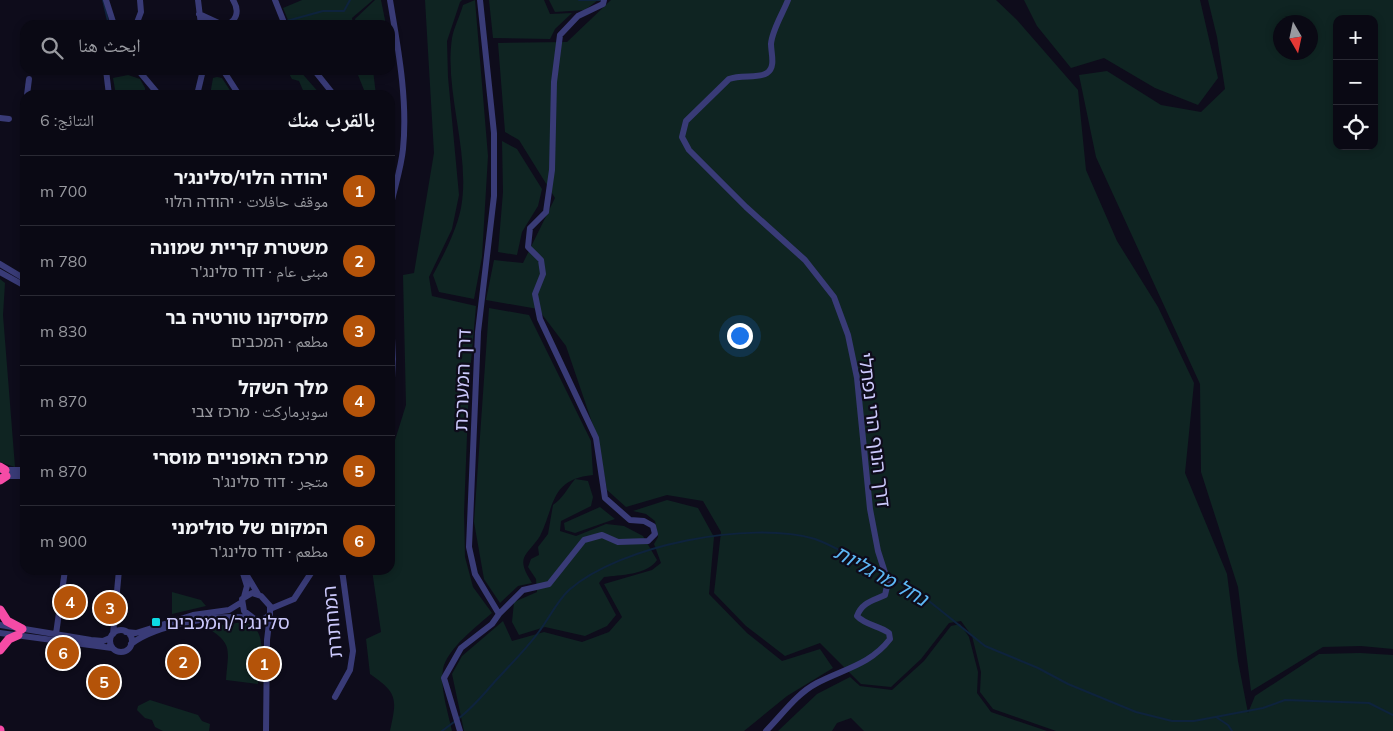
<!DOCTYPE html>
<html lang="ar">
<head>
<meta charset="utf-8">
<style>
  body { margin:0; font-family:Mulish,"Noto Naskh Arabic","Noto Sans Hebrew",sans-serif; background:#181722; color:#f1f3f6; direction:rtl }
  .controls { position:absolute; right:15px; top:15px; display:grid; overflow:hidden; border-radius:10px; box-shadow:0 2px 8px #0003 }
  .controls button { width:45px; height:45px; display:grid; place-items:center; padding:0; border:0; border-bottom:1px solid #2a2a34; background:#0a0914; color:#f1f3f6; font:25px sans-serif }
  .compass { position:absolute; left:1273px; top:15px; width:45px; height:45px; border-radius:50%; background:#0a0914; box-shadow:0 2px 8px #0003; rotate:171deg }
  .you { position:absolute; left:739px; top:335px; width:18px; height:18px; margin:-12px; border:4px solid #fff; border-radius:50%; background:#1a73e8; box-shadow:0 0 0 8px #1a73e833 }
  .badge { display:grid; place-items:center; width:32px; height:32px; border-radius:50%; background:#b45309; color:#fff; font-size:16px; font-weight:700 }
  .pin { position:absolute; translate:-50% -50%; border:2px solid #fff; box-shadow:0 1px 5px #0006 }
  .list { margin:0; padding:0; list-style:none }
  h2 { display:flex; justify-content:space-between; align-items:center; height:65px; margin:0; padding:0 20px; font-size:21px }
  h2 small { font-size:16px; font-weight:400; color:#999aa0 }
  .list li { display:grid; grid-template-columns:32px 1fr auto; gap:15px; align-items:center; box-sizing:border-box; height:70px; padding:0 20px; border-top:1px solid #2a2a34 }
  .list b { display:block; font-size:19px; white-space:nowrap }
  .list p { margin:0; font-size:16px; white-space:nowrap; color:#999aa0 }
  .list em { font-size:16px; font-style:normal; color:#999aa0 }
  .icon { flex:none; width:28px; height:28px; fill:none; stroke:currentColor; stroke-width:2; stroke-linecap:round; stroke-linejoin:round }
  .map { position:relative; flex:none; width:1393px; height:731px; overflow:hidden; direction:ltr }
  .search { position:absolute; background:#0a0914; box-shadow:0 2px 8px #0003; left:20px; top:20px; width:375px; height:55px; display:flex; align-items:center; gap:12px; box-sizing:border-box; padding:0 18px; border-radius:15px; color:#999aa0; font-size:19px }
  .panel { position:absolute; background:#0a0914; box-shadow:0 2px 8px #0003; left:20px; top:90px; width:375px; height:485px; border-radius:15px; direction:rtl }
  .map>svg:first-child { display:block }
  .green { fill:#0f2422; fill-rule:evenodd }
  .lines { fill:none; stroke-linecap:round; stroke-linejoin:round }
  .stream { stroke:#0e233d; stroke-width:2 }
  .minor { stroke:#393b77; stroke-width:6 }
  .highway { stroke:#f54ba6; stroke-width:9 }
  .poi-dot { fill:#0ddbe4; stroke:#0e0c1b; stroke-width:2 }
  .labels { text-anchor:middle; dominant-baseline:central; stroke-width:4.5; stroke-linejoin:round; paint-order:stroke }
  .street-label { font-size:19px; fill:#ccc9fc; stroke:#0e0c1b }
  .poi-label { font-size:19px; fill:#ccc9fc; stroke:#0e0c1b; text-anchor:start }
  .water-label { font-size:20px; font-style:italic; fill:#5db8f6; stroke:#0e0c1b }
</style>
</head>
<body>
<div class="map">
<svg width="1393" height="731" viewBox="0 0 1393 731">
  <rect width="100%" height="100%" fill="#0e0c1b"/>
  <path class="green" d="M302 0H373L352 18 353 25H332L324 21H312L302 25H290L283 8Z
    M375 0H381L386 25H356L355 19Z
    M425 0H462L460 2 447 41 448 77 459 195 452 229 429 277 432 296 476 306 469 384 464 513 465 557 473 587 492 613C477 626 447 649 443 669 440 689 448 712 452 731H390C397 699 398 693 370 674L366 639 381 632 372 570H390V456L406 405 403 275 414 273 434 153Z
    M475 0 488 156 482 257 474 299 439 292 433 275C444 254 456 232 461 208 471 154 444 92 452 38 454 27 460 16 463 5Z
    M489 0H544L550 14 572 13 555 29 550 39 493 38Z
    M549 0H598L585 10 555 12Z
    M611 0H996L1017 20 1078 90 1086 170 1117 241 1158 307 1194 383 1185 473 1227 574 1238 661 1248 713 1255 696 1319 654 1360 653 1393 655V731H1056L993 709 980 692 981 672 972 636 961 621 949 623 921 659 891 687 861 684 820 643 785 656 746 626 714 593 721 532 703 501 667 495 626 507 607 490 598 440 566 346 538 309 486 300 494 260 523 263 555 198 519 140 505 132 498 43 567 42Z
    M1024 0H1200L1218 78 1198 105 1155 88 1104 58 1071 68 1037 26Z
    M1208 0H1393V649L1361 646 1323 647 1251 691 1238 587 1201 472 1200 384 1096 157 1079 75 1107 71 1161 105 1201 112 1225 89 1217 37ZM1337 19H1374V146H1337ZM1280 22H1310V52H1280Z
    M287 70H299L321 95H305L299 81 292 79Z
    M356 70H373L376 95H366Z
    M128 75 140 79 145 88V95H116L113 78Z
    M217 77 222 78 233 95H210L213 78Z
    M502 141 517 149 542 189 538 206 522 232 517 255 498 252 503 192Z
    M0 279 5 283 3 315 15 467 0 462Z
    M489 308 529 315 591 441 593 475C550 479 555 506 540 536 536 543 526 552 524 558 521 566 528 576 532 583L518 586 500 603 484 579 474 522Z
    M575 479 588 481 593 497 591 506 561 521 560 531 576 536 606 524 624 526 643 536 657 560C647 575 620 575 604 577L599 583 616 615 607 626 585 636 545 627 519 635 512 622 514 602 537 592 536 579 528 567 531 559 539 555 538 547 548 534 553 505C563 498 567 489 575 479Z
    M667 500 698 508 714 537 709 594 747 633 782 661 820 649 833 668 787 696 744 731H464L452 674 462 656 503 621 512 641 544 632 582 642 609 632 622 617 604 584 652 570 661 563 654 544 658 537 655 521 646 514 633 511Z
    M600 507 615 519 575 533 565 530 564 523Z
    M172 592 201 600 206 606 172 614Z
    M244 622C270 628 260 663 258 684L226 680C228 650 234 644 206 627Z
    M960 624 969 637 978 672 977 693 991 712 1047 731H864L851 718 837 723 832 731H778L817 694 850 677 860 686 892 690 924 661 951 626Z
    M150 700 198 715 202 721 210 724 209 731H163L155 727 152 720 145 718 137 710 138 706Z"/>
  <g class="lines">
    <path class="stream" d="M103 0 109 25
      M579 0H600
      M180 25H188
      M272 25 323 11H344L350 0
      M889 577 914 589 985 646 1038 668 1068 684 1136 712 1172 721H1194L1263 708 1285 700 1369 703 1393 715
      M1216 717 1228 725 1232 731
      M458 719C477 704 484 693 500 676 513 662 526 649 538 633 548 620 557 601 569 590 620 545 750 520 815 539 833 545 864 564 883 573
      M442 731 454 722"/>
    <path class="minor" d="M106 0 114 25
      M198 0 201 25
      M275 0 285 25
      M199 14 223 25C237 23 240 11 233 0
      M136 25 141 12 140 0
      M106 70 109 95
      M138 70 159 95
      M223 70 239 95
      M314 70 334 95
      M27 95 29 79
      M197 95 203 70
      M24 116 25 108
      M0 118 9 119
      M390 209C394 189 401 169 403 149 408 100 398 48 390 0
      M0 264 25 279
      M0 272 25 286
      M390 297 393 359 390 415
      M1 470H25
      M4 476H25
      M242 570 247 586 244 597
      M246 574 258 594
      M252 593 261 596 270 606V615L262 620H256L244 611 242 599Z
      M270 609 294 599 313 570
      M499 614 523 590 549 584 584 540 602 535 618 542 648 541 655 534 653 526 644 521 630 520 605 498 596 438 540 319 535 294 543 274 541 260 528 247 530 228 546 212 552 170 554 82 560 35 578 16 603 4 604 0
      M0 625 91 640 103 641 110 638
      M110 641a11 11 0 1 1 22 0a11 11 0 1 1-22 0Z
      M126 632 136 633 193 615 229 610 242 602
      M0 633 112 648
      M56 634 65 570
      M113 634 119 570
      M131 644C157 624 219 614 252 618
      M335 697 350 670 353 651 342 570
      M266 731 267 640 270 615
      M460 731 444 678 461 648 492 624 499 614 475 574 469 547 478 332 494 196V133L480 0
      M766 731C782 715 796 694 817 683 843 669 870 665 890 639L889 633C880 626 865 625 857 616 862 602 873 601 885 595L888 582 878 551 870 509 857 378 848 335 834 297 805 260 746 207 689 150 682 137 686 121 729 79C741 74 758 79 767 73 776 67 771 53 771 44 772 30 783 13 788 0"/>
    <path class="highway" d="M0 467 5 470
      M0 480 6 476
      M0 610 7 621 22 629
      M0 650 9 639 18 635
      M0 730V731"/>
  </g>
  <rect class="poi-dot" x="151" y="617" width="10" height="10" rx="2.5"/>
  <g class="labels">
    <g class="street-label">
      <text transform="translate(462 380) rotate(-88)">דרך המערכת</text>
      <text transform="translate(875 430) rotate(83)">דרך הנוף הרי נפתלי</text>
      <text transform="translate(332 622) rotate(-95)">המחתרת</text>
    </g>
    <g class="poi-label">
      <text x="166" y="622">סלינג׳ר/המכבים</text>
    </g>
    <g class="water-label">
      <text transform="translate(881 575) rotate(29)">נחל מרגליות</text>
    </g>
  </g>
</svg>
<div class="controls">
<button>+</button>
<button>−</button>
<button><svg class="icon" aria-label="locate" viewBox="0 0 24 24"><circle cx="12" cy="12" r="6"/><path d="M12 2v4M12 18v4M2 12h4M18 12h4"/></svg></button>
</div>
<svg class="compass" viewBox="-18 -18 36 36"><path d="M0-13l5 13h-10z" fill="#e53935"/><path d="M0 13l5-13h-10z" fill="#999aa0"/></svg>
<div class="you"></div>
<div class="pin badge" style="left:264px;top:664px">1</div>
<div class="pin badge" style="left:183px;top:662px">2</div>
<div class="pin badge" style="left:110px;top:608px">3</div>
<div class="pin badge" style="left:70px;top:602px">4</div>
<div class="pin badge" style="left:104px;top:682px">5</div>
<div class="pin badge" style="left:63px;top:653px">6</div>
<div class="search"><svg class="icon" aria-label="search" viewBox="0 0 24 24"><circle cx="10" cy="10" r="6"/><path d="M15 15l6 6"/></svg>ابحث هنا</div>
<section class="panel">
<h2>بالقرب منك<small>النتائج: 6</small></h2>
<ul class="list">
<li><span class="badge">1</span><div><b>יהודה הלוי/סלינג׳ר</b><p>موقف حافلات · יהודה הלוי</p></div><em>700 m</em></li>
<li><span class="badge">2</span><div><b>משטרת קריית שמונה</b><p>مبنى عام · דוד סלינג'ר</p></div><em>780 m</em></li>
<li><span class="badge">3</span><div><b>מקסיקנו טורטיה בר</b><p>مطعم · המכבים</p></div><em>830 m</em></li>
<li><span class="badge">4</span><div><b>מלך השקל</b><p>سوبرماركت · מרכז צבי</p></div><em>870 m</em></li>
<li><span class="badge">5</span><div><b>מרכז האופניים מוסרי</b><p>متجر · דוד סלינג'ר</p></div><em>870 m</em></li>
<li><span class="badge">6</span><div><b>המקום של סולימני</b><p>مطعم · דוד סלינג'ר</p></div><em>900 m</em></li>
</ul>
</section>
</div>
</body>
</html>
